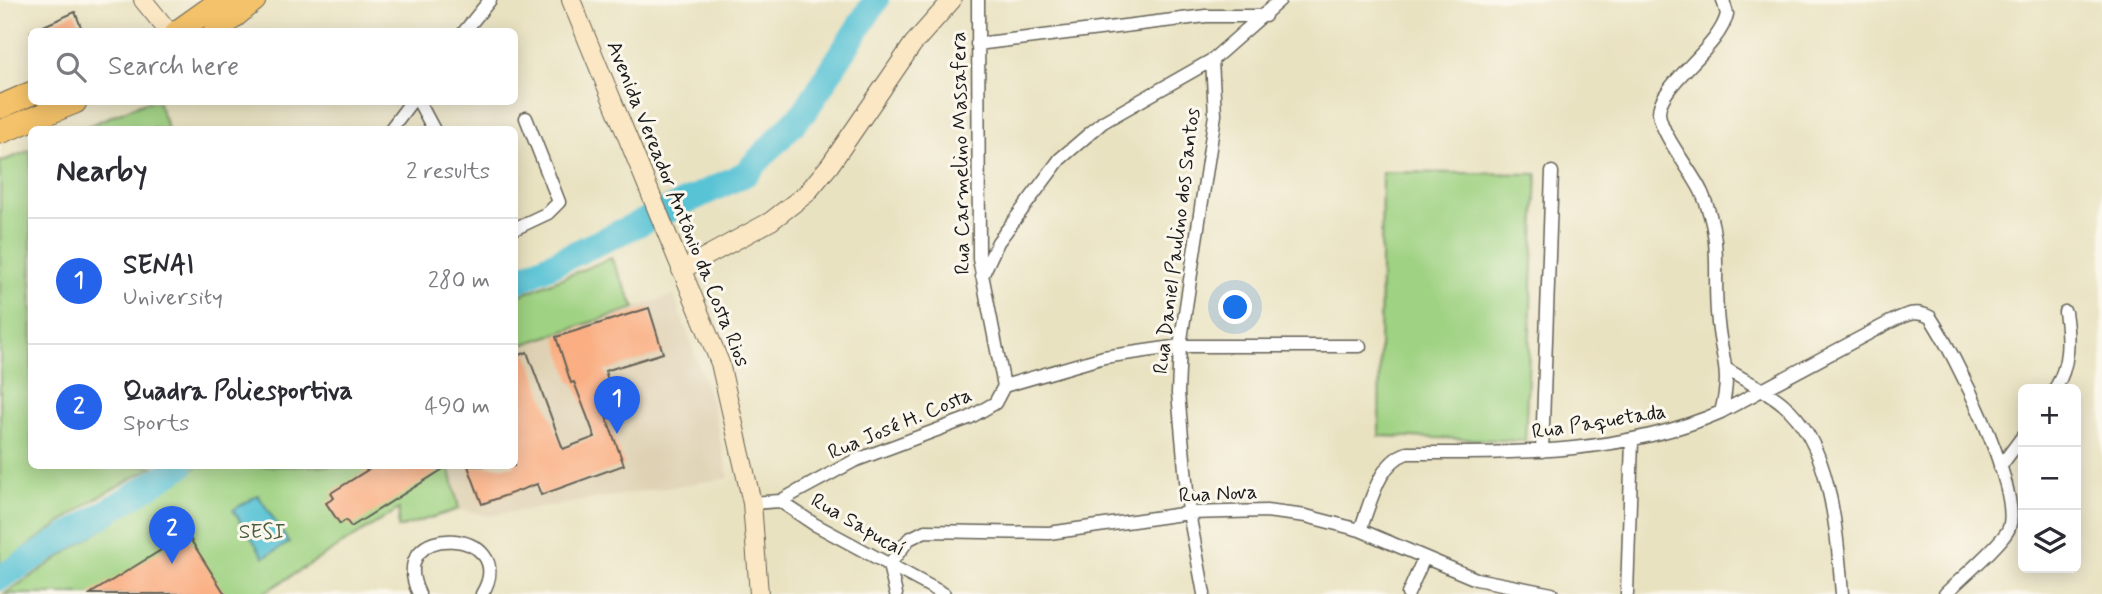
<!DOCTYPE html>
<html lang="en">
<head>
<meta charset="utf-8">
<style>
  body { margin:0; font-family:Mynerve,sans-serif; background:#f7f7f7; color:#2b2b33 }
  .controls { position:absolute; right:21px; bottom:21px; display:grid; overflow:hidden; border-radius:10px; box-shadow:0 4px 18px #0003 }
  .controls button { width:63px; height:63px; display:grid; place-items:center; padding:0; border:0; border-bottom:2px solid #e1e1e2; background:#fff; color:#2b2b33; font:35px sans-serif }
  .you { position:absolute; left:1236px; top:308px; width:24px; height:24px; margin:-18px; border:5px solid #fff; border-radius:50%; background:#1a73e8; box-shadow:0 0 0 10px #1a73e833 }
  .badge { display:grid; place-items:center; width:46px; height:46px; border-radius:50%; background:#2563eb; color:#fff; font-size:23px; font-weight:700 }
  .pin { position:absolute; translate:-50% -58px; filter:drop-shadow(0 2px 4px #0008) }
  .pin::after { content:''; position:absolute; top:37px; width:24px; height:21px; background:inherit; clip-path:polygon(0 0,100% 0,50% 100%) }
  .list { margin:0; padding:0; list-style:none }
  h2 { display:flex; justify-content:space-between; align-items:center; height:91px; margin:0; padding:0 28px; font-size:30px }
  h2 small { font-size:23px; font-weight:400; color:#7c7c81 }
  .list li { display:grid; grid-template-columns:46px 1fr auto; gap:21px; align-items:center; box-sizing:border-box; height:126px; padding:0 28px; border-top:2px solid #e1e1e2 }
  .list b { display:block; font-size:26px; white-space:nowrap }
  .list p { margin:0; font-size:23px; white-space:nowrap; color:#7c7c81 }
  .list em { font-size:23px; font-style:normal; color:#7c7c81 }
  .icon { flex:none; width:38px; height:38px; fill:none; stroke:currentColor; stroke-width:2; stroke-linecap:round; stroke-linejoin:round }
  .map { position:relative; flex:none; width:2102px; height:594px; overflow:hidden }
  .search { position:absolute; background:#fff; box-shadow:0 4px 18px #0003; left:28px; top:28px; width:490px; height:77px; display:flex; align-items:center; gap:18px; box-sizing:border-box; padding:0 24px; border-radius:10px; color:#7c7c81; font-size:26px }
  .panel { position:absolute; background:#fff; box-shadow:0 4px 18px #0003; left:28px; top:126px; width:490px; height:343px; border-radius:10px }
  .map>svg:first-child { display:block }
  .built { fill:#dfd2b4 }
  .green { fill:#9fd282; stroke:#5e774f; stroke-width:2 }
  .water { fill:#59c3d5; stroke:#3a7078; stroke-width:2 }
  .lines { fill:none; stroke-linecap:round; stroke-linejoin:round }
  .river { stroke:#59c3d5; stroke-width:26 }
  .building { fill:#faae82 }
  .street-casing { stroke:#646156; stroke-width:15 }
  .secondary-casing { stroke:#646156; stroke-width:20 }
  .highway-casing { stroke:#646156; stroke-width:25 }
  .street { stroke:#fff; stroke-width:12 }
  .secondary { stroke:#fbe7c3; stroke-width:18 }
  .highway { stroke:#f4c26a; stroke-width:23 }
  .labels { text-anchor:middle; dominant-baseline:central; stroke-width:6; stroke-linejoin:round; paint-order:stroke }
  .street-label { font-size:21px; fill:#1c1c1c; stroke:#fbf7ec }
  .park-label { font-size:21px; fill:#4a5c40; stroke:#fbf7ec }
</style>
</head>
<body>
<div class="map">
<svg width="2102" height="594" viewBox="0 0 2102 594">
  <rect width="100%" height="100%" fill="#fbf7ec"/>
  <filter id="ink" filterUnits="userSpaceOnUse"><feTurbulence type="fractalNoise" baseFrequency=".0143" numOctaves="2"/><feDisplacementMap in="SourceGraphic" scale="14" xChannelSelector="R" yChannelSelector="G"/><feConvolveMatrix kernelMatrix="1 2 1 2 8 2 1 2 1" color-interpolation-filters="sRGB"/></filter>
  <filter id="wash" filterUnits="userSpaceOnUse"><feTurbulence type="fractalNoise" baseFrequency=".00686" numOctaves="4" result="noise"/><feDisplacementMap in="SourceGraphic" scale="28" xChannelSelector="R" yChannelSelector="G"/><feGaussianBlur stdDeviation="1.57" result="paint"/><feColorMatrix in="noise" values="0 0 0 0 0 0 0 0 0 0 0 0 0 0 0 0 0 1.4 0 .05"/><feComposite in="paint" operator="in"/></filter>
  <g filter="url(#wash)">
    <rect width="100%" height="100%" fill="#e9e2c1"/>
    <path class="built" d="M674 295 712 403 729 478 488 516 459 509 449 466H514L515 347Z"/>
    <path class="green" d="M145 102H158L168 129H81Z
      M31 150 32 466H154L97 498 0 565V162Z
      M1382 172 1537 174 1525 441 1379 436Z
      M611 258 635 308 515 347V297Z
      M198 466H449L459 509 398 528 399 509 262 594H4Z"/>
    <path class="water" d="M258 495 289 543 264 557 233 510Z"/>
    <g class="lines">
      <path class="river" d="M514 282 745 174 805 111 876 0
        M0 578 181 466"/>
    </g>
    <g id="blocks">
      <path class="building" d="M75 12 83 32H30Z
        M649 308 663 353 605 371 618 410 605 414 624 465 541 495 537 484 482 504 468 466H514V357L527 352 563 449 595 437 574 382 571 383 556 337Z
        M374 466H448L351 527 346 520 340 524 326 503 334 498 331 493Z
        M187 534 225 594H90Z"/>
    </g>
  </g>
  <g filter="url(#ink)">
    <use href="#blocks" fill-opacity="0" stroke="#646156" stroke-width="2"/>
    <g class="lines">
      <defs>
        <path id="street" d="M978 0 979 259 1004 386
          M464 32 490 0
          M977 44 1206 16H1265
          M419 102 434 130
          M390 130 411 102
          M514 229 548 213 559 202 526 118
          M982 276 998 242 1060 159 1103 122 1212 60 1280 0
          M1728 370C1745 381 1767 390 1783 404 1832 444 1837 535 1842 594
          M2055 389C2070 365 2069 339 2065 312
          M1721 412 1890 322C1905 315 1915 309 1930 317 1954 353 2022 488 2009 528 2004 542 1958 581 1945 594
          M1542 451 1552 172
          M2000 467 2023 436
          M780 501 854 461 969 418 995 403 1004 386 1104 357 1180 346H1360
          M752 503 780 501 814 524 944 594
          M1360 530C1371 503 1378 463 1407 453 1513 453 1622 455 1721 412 1732 371 1722 362 1718 323 1712 273 1724 243 1702 193 1692 171 1661 135 1659 113 1658 85 1720 48 1727 14L1723 0
          M419 594C383 518 522 528 482 594
          M896 594 889 565 909 539 925 531 1049 533 1189 513 1266 511 1306 516 1360 530 1476 579 1552 594
          M1204 594 1189 513 1178 393 1180 346 1215 115 1212 60
          M1408 594 1424 558
          M1627 594 1632 440"/>
        <path id="secondary" d="M143 0 169 32
          M571 0 720 363 752 503 759 594
          M681 270 771 221 806 194 830 165 913 44 952 0"/>
        <path id="highway" d="M177 32 222 0
          M215 32 254 0
          M0 107 32 93
          M0 132 75 102"/>
      </defs>
      <use href="#street" class="street-casing"/>
      <use href="#secondary" class="secondary-casing"/>
      <use href="#highway" class="highway-casing"/>
      <use href="#street" class="street"/>
      <use href="#secondary" class="secondary"/>
      <use href="#highway" class="highway"/>
    </g>
  </g>
  <g class="labels">
    <g class="street-label">
      <text transform="translate(961 153) rotate(-91)">Rua Carmelino Massafera</text>
      <text transform="translate(678 204) rotate(68)">Avenida Vereador Antônio da Costa Rios</text>
      <text transform="translate(1177 241) rotate(-83)">Rua Daniel Paulino dos Santos</text>
      <text transform="translate(1599 422) rotate(-9)">Rua Paquetada</text>
      <text transform="translate(900 424) rotate(-23)">Rua José H. Costa</text>
      <text transform="translate(1218 494) rotate(-3)">Rua Nova</text>
      <text transform="translate(858 525) rotate(30)">Rua Sapucaí</text>
    </g>
    <g class="park-label">
      <text x="262" y="532">SESI</text>
    </g>
  </g>
</svg>
<div class="controls">
<button>+</button>
<button>−</button>
<button><svg class="icon" aria-label="layers" viewBox="0 0 24 24"><path d="M12 4l9 5-9 5-9-5zM3 14l9 5 9-5"/></svg></button>
</div>
<div class="you"></div>
<div class="pin badge" style="left:617px;top:434px">1</div>
<div class="pin badge" style="left:172px;top:564px">2</div>
<div class="search"><svg class="icon" aria-label="search" viewBox="0 0 24 24"><circle cx="10" cy="10" r="6"/><path d="M15 15l6 6"/></svg>Search here</div>
<section class="panel">
<h2>Nearby<small>2 results</small></h2>
<ul class="list">
<li><span class="badge">1</span><div><b>SENAI</b><p>University</p></div><em>280 m</em></li>
<li><span class="badge">2</span><div><b>Quadra Poliesportiva</b><p>Sports</p></div><em>490 m</em></li>
</ul>
</section>
</div>
</body>
</html>
